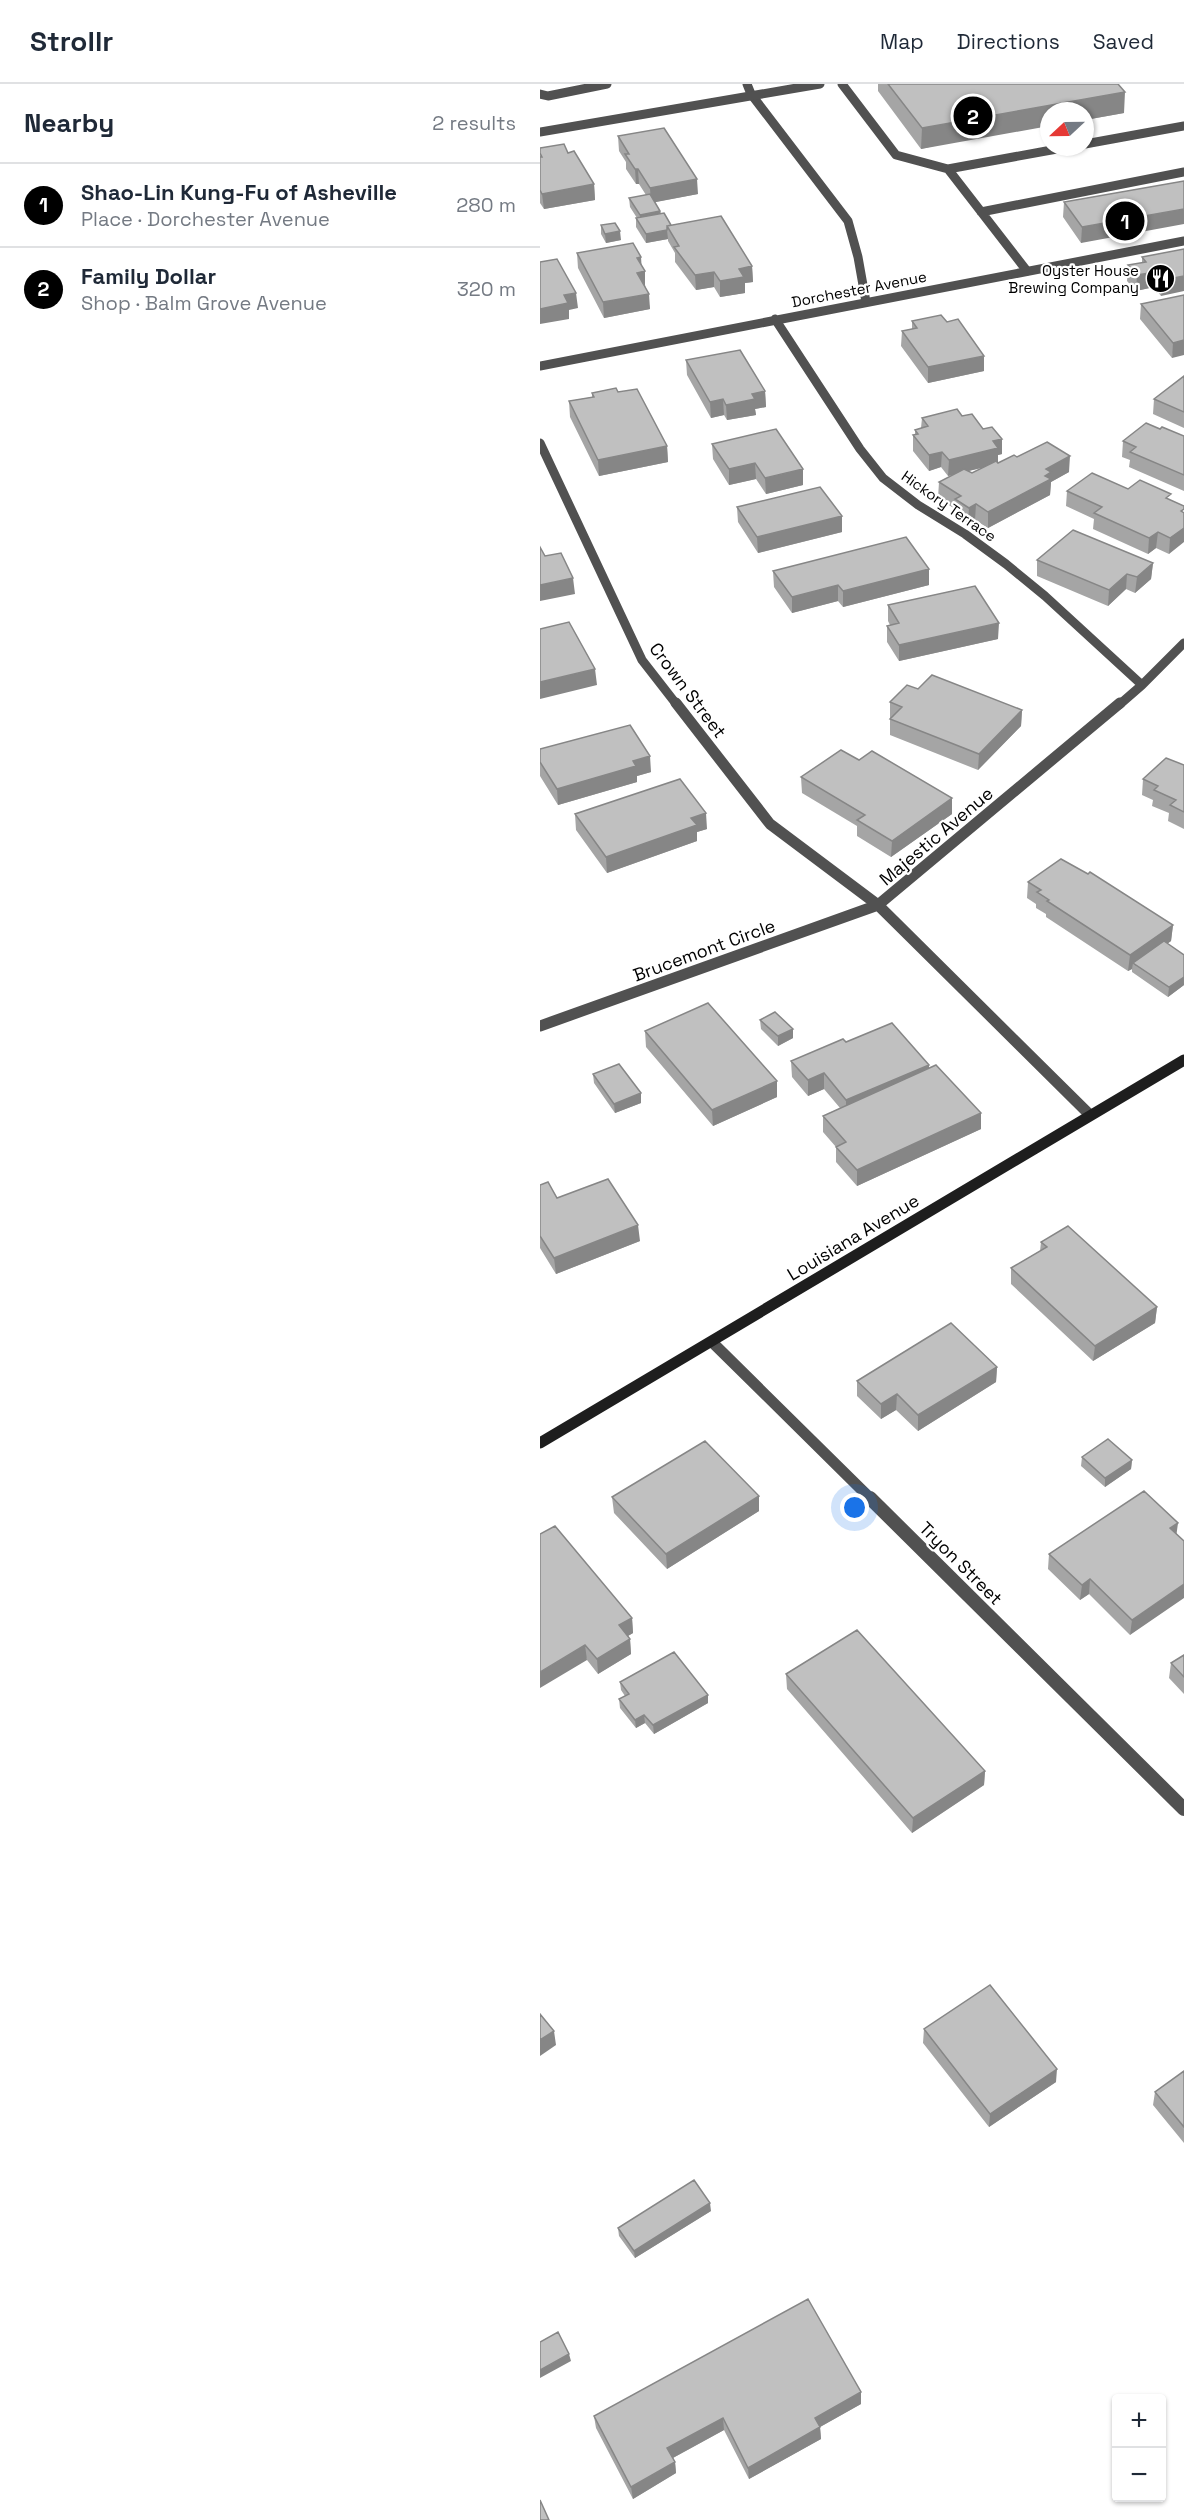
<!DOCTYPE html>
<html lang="en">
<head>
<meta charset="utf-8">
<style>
  body { margin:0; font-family:"Space Grotesk",sans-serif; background:#f2f2f3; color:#1f2937 }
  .controls { position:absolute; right:18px; bottom:18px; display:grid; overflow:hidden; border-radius:6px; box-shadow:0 2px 4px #0004 }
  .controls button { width:54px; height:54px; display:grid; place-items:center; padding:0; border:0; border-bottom:2px solid #e0e1e3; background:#fff; color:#1f2937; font:30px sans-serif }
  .compass { position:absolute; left:500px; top:18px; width:54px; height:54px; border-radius:50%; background:#fff; box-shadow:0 2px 4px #0004; rotate:248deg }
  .you { position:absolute; left:315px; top:1424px; width:21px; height:21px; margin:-15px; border:4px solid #fff; border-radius:50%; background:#1a73e8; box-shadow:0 0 0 9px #1a73e833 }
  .badge { display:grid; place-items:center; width:39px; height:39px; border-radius:50%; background:#000; color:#fff; font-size:20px; font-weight:700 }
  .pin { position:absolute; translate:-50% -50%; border:3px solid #fff; box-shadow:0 2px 6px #0006 }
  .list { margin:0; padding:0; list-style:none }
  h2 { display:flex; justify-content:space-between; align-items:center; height:78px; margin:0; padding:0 24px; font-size:26px }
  h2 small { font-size:20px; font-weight:400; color:#747a83 }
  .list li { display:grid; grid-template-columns:39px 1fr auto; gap:18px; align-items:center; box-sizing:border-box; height:84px; padding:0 24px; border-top:2px solid #e0e1e3 }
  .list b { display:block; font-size:22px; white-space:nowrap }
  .list p { margin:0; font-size:20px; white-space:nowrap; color:#747a83 }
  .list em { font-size:20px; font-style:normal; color:#747a83 }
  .map { position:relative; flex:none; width:644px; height:2436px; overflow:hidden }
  header { display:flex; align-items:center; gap:36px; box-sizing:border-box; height:84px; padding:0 30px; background:#fff; border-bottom:2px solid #e0e1e3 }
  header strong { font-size:28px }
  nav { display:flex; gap:33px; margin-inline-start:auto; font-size:21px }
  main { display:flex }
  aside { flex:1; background:#fff }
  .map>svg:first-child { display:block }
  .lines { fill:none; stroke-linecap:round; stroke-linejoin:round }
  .lane { stroke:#515151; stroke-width:9 }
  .street-far2 { stroke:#515151; stroke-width:9 }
  .street-far1 { stroke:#515151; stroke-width:11 }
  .street { stroke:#515151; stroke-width:14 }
  .secondary { stroke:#1e1e1e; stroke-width:11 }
  .wall { fill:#a5a5a5; fill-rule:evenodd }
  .shaded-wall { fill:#868686 }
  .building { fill:#c0c0c0; stroke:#868686; stroke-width:1.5 }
  .labels { text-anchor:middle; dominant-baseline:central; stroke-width:4.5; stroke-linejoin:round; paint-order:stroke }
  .far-poi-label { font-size:15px; fill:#000; stroke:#fff; text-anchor:end }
  .far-street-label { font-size:15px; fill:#000; stroke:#fff }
  .street-label { font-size:18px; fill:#000; stroke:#fff }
</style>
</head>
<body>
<header>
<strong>Strollr</strong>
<nav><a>Map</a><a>Directions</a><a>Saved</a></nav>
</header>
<main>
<aside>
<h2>Nearby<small>2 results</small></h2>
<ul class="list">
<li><span class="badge">1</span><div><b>Shao-Lin Kung-Fu of Asheville</b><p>Place · Dorchester Avenue</p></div><em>280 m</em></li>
<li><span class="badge">2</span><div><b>Family Dollar</b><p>Shop · Balm Grove Avenue</p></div><em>320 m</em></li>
</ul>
</aside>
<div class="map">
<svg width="644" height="2436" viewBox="0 0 644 2436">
  <rect width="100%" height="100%" fill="#fff"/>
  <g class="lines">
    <path class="lane" d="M207 0 211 10 308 137 318 173 326 218
      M302 0 356 71 408 85 528 63
      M0 10 8 12 67 0
      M545 60 644 42
      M408 85 487 187
      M441 128 644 88"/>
    <path class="street-far2" d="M0 48 280 0
      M235 235 320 365 343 394 378 421 425 450 466 480 505 512 602 601
      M0 282 644 157
      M0 359 102 576 137 621
      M579 621 602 601 644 559"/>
    <path class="street-far1" d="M136 619 230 740 338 821 550 1031
      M0 942 338 821 580 619
      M172 1258 332 1416"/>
    <path class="street" d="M330 1414 644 1725"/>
    <path class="secondary" d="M0 1359 644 976"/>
  </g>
  <path class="wall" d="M338 0H578L584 29 545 36V27L381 65 338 7Z
    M78 52 158 110 115 118 120 127 121 129 131 141 212 182 213 198 205 199V209L180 213 174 203 156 206 135 178V169L128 157V155L106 159 96 143V134H97L90 123 89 114 106 111 99 100H96L86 85V78L79 67Z
    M0 64 28 69 54 100 55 116 4 125 0 119Z
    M644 97 541 159 523 133 524 118Z
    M61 141 81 156 66 159 61 150Z
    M644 165 621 212 614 203 596 207 587 197 588 181 602 179V173Z
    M37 169 101 181 110 225 64 234 38 184Z
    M644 211 632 274 600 235 601 220Z
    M372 237 444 287 388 299 361 262 362 247 372 245Z
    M146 276 225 307 226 323 215 325 216 331 187 336 184 331 171 334 147 291Z
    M644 292V344L613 330 614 315Z
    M78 308 127 362 128 378 59 392 30 333 29 317 52 313V309Z
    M422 332 462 370 458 371V379L477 373 529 388 511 398 510 411 448 444 435 436 428 440 415 431V425L398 414 399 398 412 391 408 392 401 383 389 387 373 367V351H375V346L381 344 382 334ZM444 383 432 389 428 387Z
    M620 345 644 352V407L589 383 590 376 582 373 583 357Z
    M172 360 263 401 226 410 216 395 189 401 173 375Z
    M588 405 630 416 644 422 629 470 616 464 608 470 553 445 554 435 526 422 527 407Z
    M197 423 302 448 218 469 198 438Z
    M497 476 613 479 611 495 595 509 586 505 568 522 497 492Z
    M389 485V501L303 523 298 517 252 529 234 503 233 487Z
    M348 521 458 555 359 577 347 558V542L350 541 348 537Z
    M378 605 482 626 481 642 438 686 350 651V635L351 634H350V618Z
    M0 665 111 688 97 692V698L18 721 0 692Z
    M644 681V745L628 737 629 729 612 722 613 716 602 711 603 695Z
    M261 693 412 730 351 773 317 752V742L262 709Z
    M35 730 167 745 157 748V757L67 789 36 746Z
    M488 798 633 841 631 857 627 860 644 871V901L628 913 592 888V885L588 887 506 833V830L496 824V820L487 814Z
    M220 936 253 954 238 962 221 945Z
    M105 947 237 1013 173 1042 106 963Z
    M306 958 389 981V984L441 1029V1045L317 1102 296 1078V1063L283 1048V1032L300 1024 284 1005 268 1012 252 993 251 977Z
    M53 990 101 1019 75 1029 54 999Z
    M0 1101 17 1114 100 1157 16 1190 0 1164Z
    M501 1158 617 1223 615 1239 553 1277 471 1200V1184L500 1167Z
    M457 1283 456 1298 378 1347 356 1326 341 1335 317 1312V1297Z
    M542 1373 592 1376 591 1385 565 1403 541 1382Z
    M72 1413 219 1427 127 1485 74 1429Z
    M638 1439 590 1551 549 1510 540 1516 508 1485 509 1470Z
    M0 1450 92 1534 93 1549 88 1552 90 1555 91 1570 58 1590 47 1576Z
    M644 1571V1610L629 1594 631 1579Z
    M246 1590 445 1687 444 1701 372 1749 247 1605Z
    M80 1598 168 1619 114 1650 105 1639 96 1644 80 1624 79 1615 85 1612 81 1606Z
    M384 1945 516 1998 449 2043 383 1959Z
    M644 1987V2059L613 2021 615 2008Z
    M171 2127 95 2174 79 2152 78 2144Z
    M321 2320 280 2343 281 2355 209 2395 184 2346 133 2374 135 2378 136 2389 93 2415 56 2344 54 2332Z"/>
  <path class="shaded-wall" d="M585 8 584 29 545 36V27H509V42L381 65 382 44Z
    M95 85H98L99 100H96Z
    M157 95 158 110 111 119 110 104Z
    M54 100 55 116 4 125 2 110Z
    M644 125V140L541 159 542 143Z
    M120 127 121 136 100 140V131Z
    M127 146 128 155 106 159V150Z
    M80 147 81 156 66 159 65 150Z
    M101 173 102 188 105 187V202L98 204 97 174Z
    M212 182 213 198 205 199V209L180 213V197L199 185Z
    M174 188V203L156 206 155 191Z
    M615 188 614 203 596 207 597 191Z
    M644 192V207L621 212 623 196Z
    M36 209 38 224 29 226V235L0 240V225L24 211Z
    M109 210 110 225 64 234 63 218Z
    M644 256V271L632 274 633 259Z
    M444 272V287L388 299V283Z
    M225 307 226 323 215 325 216 331 187 336 186 321 212 310Z
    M183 315 184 331 171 334 170 318Z
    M462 355V370L458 371V380L408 392 409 376 453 357Z
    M127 362 128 378 59 392 58 376Z
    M402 368 401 383 389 387V371Z
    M530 372 529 388 511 398 510 411 448 444V428L506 385Z
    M215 379 216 395 189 401V385Z
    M263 385V401L226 410 225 394Z
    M436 420 435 436 428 440 429 424Z
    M302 432V448L218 469 217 453Z
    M644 444V458L629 470 630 454Z
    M618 448 616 464 608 470 609 454Z
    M613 479 611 495 595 509 597 493Z
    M389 485V501L303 523V507Z
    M587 490 586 505 568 522 569 506Z
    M33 494 35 510 0 517V501Z
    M298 501V517L252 529V513Z
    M459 539 458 555 359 577V561Z
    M55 585 57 601 0 615V598Z
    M482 626 481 642 438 686 439 670Z
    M110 672 111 688 97 692V698L18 721 17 705 93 677Z
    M412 714V730L351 773 352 757Z
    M166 729 167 745 157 748V757L67 789 66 773 151 734Z
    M633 841 631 857 596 882 593 879 592 885 588 887 590 871Z
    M644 893V901L628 913 629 903Z
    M253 945V954L238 962V952Z
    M389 981V997L306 1032V1016Z
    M284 989V1005L268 1012V996Z
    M237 997V1013L173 1042 172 1026Z
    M101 1009V1019L75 1029 74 1020Z
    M441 1029V1045L317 1102V1086Z
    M98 1141 100 1157 16 1190 14 1174Z
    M617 1223 615 1239 553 1277 555 1262Z
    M457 1283 456 1298 378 1347V1331Z
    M357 1310 356 1326 341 1335V1320Z
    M592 1376 591 1385 565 1403V1394Z
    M219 1412V1427L127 1485 126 1470Z
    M638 1439 636 1454 630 1444Z
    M550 1495 549 1510 540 1516 542 1501Z
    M644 1500V1514L590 1551 592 1536Z
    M92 1534 93 1549 81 1556 79 1541Z
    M90 1555 91 1570 58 1590 57 1575Z
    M45 1561 47 1576 0 1604V1588Z
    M168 1611V1619L114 1650 113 1641Z
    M104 1631 105 1639 96 1644 95 1636Z
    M445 1687 444 1701 372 1749 373 1734Z
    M14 1947 16 1961 0 1972V1956Z
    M517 1985 516 1998 449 2043 450 2030Z
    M170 2119 171 2127 95 2174 94 2167Z
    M29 2270 31 2277 0 2294V2286Z
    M321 2308V2320L280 2343 281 2355 209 2395 208 2384 275 2334Z
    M183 2334 184 2346 129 2376 127 2364Z
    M135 2378 136 2389 93 2415 91 2403Z"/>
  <path class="building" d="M348 0H578L585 8 382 44Z
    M124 44 157 95 110 104 98 85H95L85 70H89L78 52Z
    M24 60 28 69 34 67 54 100 2 110 0 106V73H2L0 69V64Z
    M644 97V125L542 143 524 118Z
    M110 110 120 127 100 131 89 114Z
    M124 129 131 141 127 142V146L106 150 96 134Z
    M181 132 212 182 199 185 204 193 180 197 174 188 155 191 134 163 139 162 127 142Z
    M75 139 80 147 65 150 61 141Z
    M93 159 101 173 97 174 105 187 97 189 109 210 63 218 37 169Z
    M644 165V192L623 196 615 188 597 191 588 181 606 178 602 173Z
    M17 175 36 209 24 211 28 219 0 225V178Z
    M644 211V256L633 259 601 220Z
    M401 231 407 238 418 235 444 272 388 283 362 247 377 244 372 237Z
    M200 266 225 307 212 310 215 315 186 321 183 315 170 318 146 276Z
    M644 292V328L614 315Z
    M76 304 78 308 97 305 127 362 58 376 29 317 54 313 52 309Z
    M417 325 422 332 432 330 443 345 452 343 462 355 453 357 458 364 409 376 402 368 389 371 373 351 378 350 375 346 388 342 382 334Z
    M606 339 620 345 622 343 644 352V391L590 368 596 363 583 357Z
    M236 345 263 385 225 394 215 379 189 385 172 360Z
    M507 358 530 372 506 385 511 388 505 392 511 395 448 428 436 420 429 424 415 415 421 412 399 398 424 385 432 389 456 377 458 379 474 371 477 373Z
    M552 389 588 405 600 396 631 410 626 414 644 422V425L641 427 644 429V444L630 454 618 448 609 454 554 429 562 423 527 407Z
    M280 403 302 432 217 453 197 423Z
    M533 446 613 479 597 493 587 490 569 506 497 476Z
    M366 453 389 485 303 507 298 501 252 513 233 487Z
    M0 463 5 472 21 469 33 494 0 501Z
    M435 502 459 539 359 561 347 542 359 539 348 521Z
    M29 538 55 585 0 598V545Z
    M392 591 482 626 439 670 350 635 362 623 350 618 367 601 378 605Z
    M90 641 110 672 93 677 96 682 17 705 0 678V665Z
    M301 666 319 676 332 667 412 714 352 757 317 736 325 731 261 693Z
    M626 674 644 681V728L630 721 636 716 614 706 618 702 603 695Z
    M140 695 166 729 151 734 157 741 66 773 35 730Z
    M521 775 548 790 550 788 633 841 590 871 507 817 509 816 497 808 501 806 488 798Z
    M624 857 644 871V893L629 903 593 879Z
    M168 919 237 997 172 1026 105 947Z
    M235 928 253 945 238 952 220 936Z
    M352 939 389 981 306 1016 284 989 268 996 251 977 303 955 306 958Z
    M79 980 101 1009 74 1020 53 990Z
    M396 981 441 1029 317 1086 296 1063 306 1058 283 1032Z
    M68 1095 98 1141 14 1174 0 1152V1101L8 1098 17 1114Z
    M528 1142 617 1223 555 1262 471 1184 507 1163 501 1158Z
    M411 1239 457 1283 378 1331 357 1310 341 1320 317 1297Z
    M568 1355 592 1376 565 1394 542 1373Z
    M165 1357 219 1412 126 1470 72 1413Z
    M604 1407 638 1439 630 1444 644 1457V1500L592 1536 550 1495 542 1501 509 1470Z
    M15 1442 92 1534 79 1541 90 1555 57 1575 45 1561 0 1588V1450Z
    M317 1546 445 1687 373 1734 246 1590Z
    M134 1568 168 1611 113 1641 104 1631 95 1636 79 1615 89 1610 80 1598Z
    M644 1571V1593L631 1579Z
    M450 1901 517 1985 450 2030 384 1945Z
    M0 1930 14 1947 0 1956Z
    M644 1987V2043L615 2008Z
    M154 2096 170 2119 94 2167 78 2144Z
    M268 2215 321 2308 275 2334 280 2343 208 2384 183 2334 127 2364 135 2378 91 2403 54 2332Z
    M18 2248 29 2270 0 2286V2258Z
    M0 2416 9 2436H0Z"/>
  <defs>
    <symbol id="restaurant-disc" viewBox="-11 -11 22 22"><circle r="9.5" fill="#000" stroke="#fff"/><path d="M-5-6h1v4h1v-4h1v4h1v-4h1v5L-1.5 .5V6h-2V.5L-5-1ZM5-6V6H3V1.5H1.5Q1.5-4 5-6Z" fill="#fff"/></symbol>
  </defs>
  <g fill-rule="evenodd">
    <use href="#restaurant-disc" x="604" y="178" width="33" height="33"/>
  </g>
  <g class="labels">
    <g class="far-poi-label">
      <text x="599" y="186">Oyster House<tspan x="599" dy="17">Brewing Company</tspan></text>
    </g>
    <g class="far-street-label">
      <text transform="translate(319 205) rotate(-11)">Dorchester Avenue</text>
      <text transform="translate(409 422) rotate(35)">Hickory Terrace</text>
    </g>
    <g class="street-label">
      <text transform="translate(148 606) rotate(53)">Crown Street</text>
      <text transform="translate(396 752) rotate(-40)">Majestic Avenue</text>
      <text transform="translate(164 866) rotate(-20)">Brucemont Circle</text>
      <text transform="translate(313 1153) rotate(-31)">Louisiana Avenue</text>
      <text transform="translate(421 1479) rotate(45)">Tryon Street</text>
    </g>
  </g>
</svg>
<div class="controls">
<button>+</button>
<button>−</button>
</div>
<svg class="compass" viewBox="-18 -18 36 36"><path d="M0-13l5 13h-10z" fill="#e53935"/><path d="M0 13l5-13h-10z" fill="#747a83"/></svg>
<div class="you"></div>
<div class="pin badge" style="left:585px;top:137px">1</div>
<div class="pin badge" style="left:433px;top:32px">2</div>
</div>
</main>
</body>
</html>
